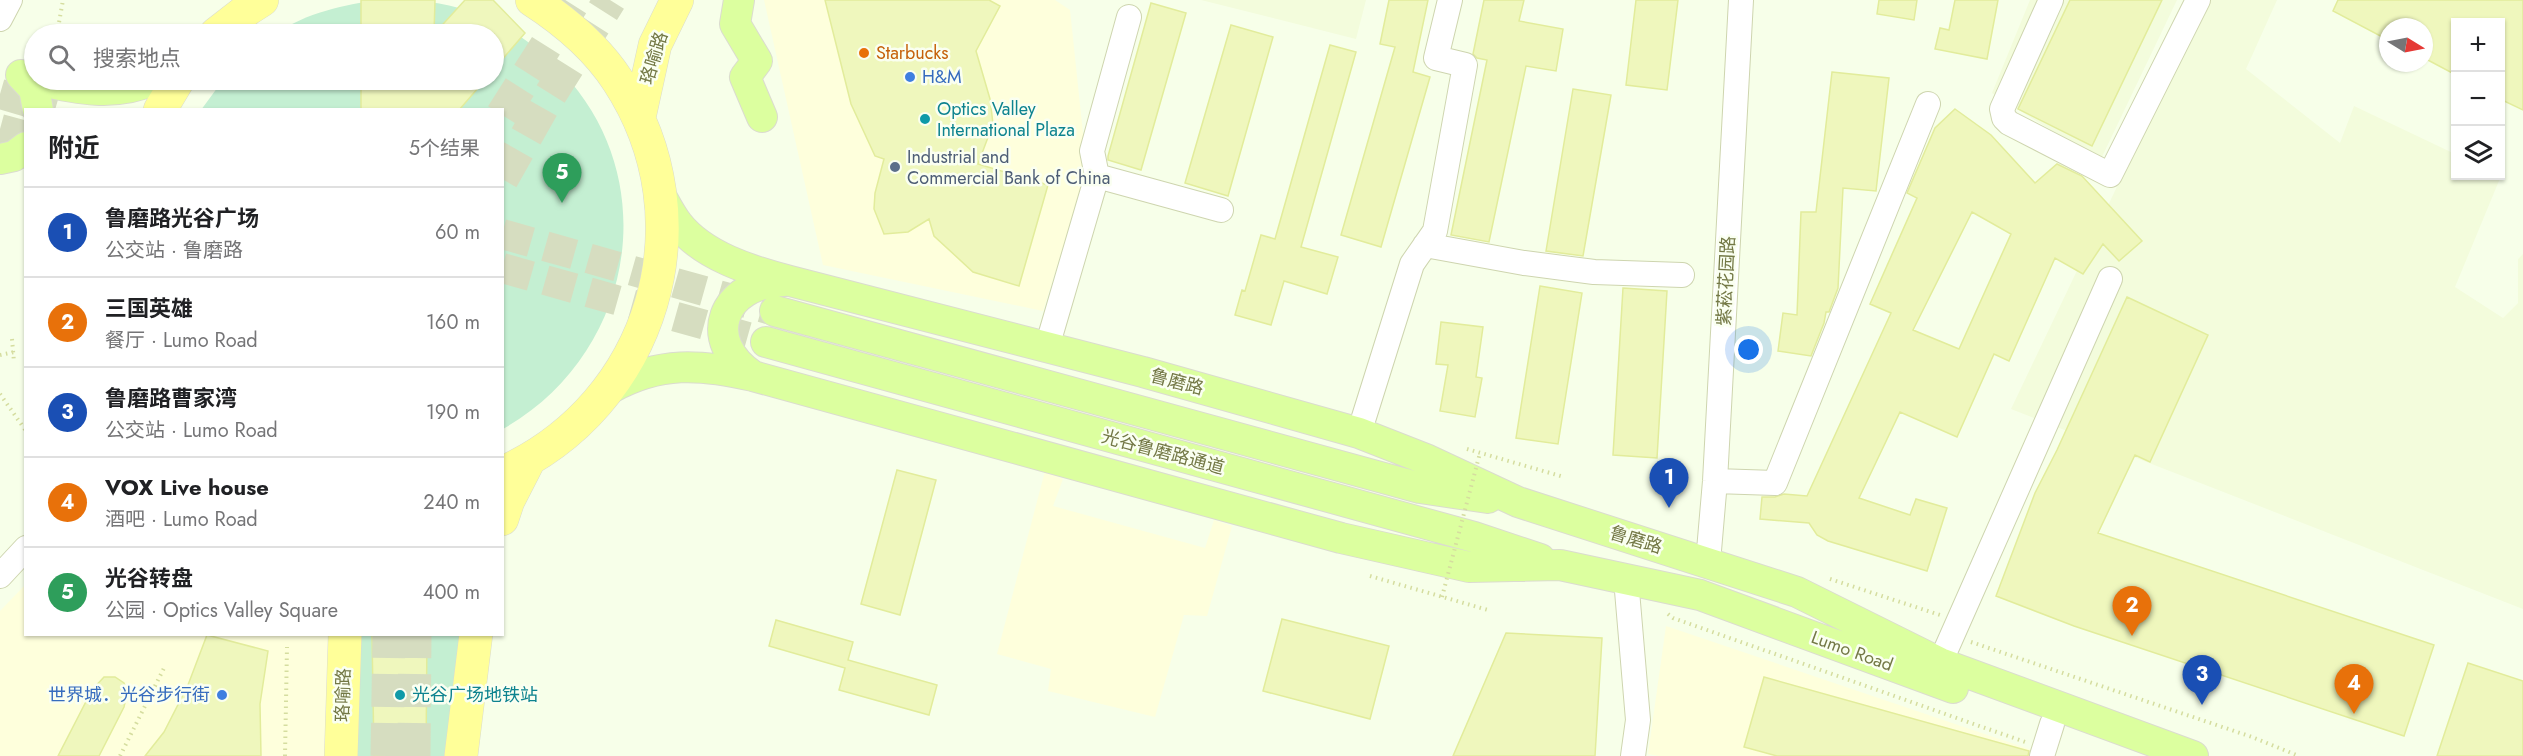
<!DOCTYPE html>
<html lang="zh">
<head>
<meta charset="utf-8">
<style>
  body { margin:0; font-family:Jost,"Noto Sans SC",sans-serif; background:#f6f6f6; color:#202124 }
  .controls { position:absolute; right:18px; top:18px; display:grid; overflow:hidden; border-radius:0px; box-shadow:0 2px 4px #0004 }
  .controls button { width:54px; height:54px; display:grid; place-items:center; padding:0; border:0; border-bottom:2px solid #e0e0e0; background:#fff; color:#202124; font:30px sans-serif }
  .compass { position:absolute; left:2379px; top:18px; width:54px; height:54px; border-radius:50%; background:#fff; box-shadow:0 2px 4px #0004; rotate:100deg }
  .you { position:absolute; left:1749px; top:350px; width:21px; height:21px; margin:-15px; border:4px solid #fff; border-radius:50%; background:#1a73e8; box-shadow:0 0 0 9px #1a73e833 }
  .badge { display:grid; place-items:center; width:39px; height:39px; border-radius:50%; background:#d93025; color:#fff; font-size:20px; font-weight:700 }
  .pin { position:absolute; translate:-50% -50px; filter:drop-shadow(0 2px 3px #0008) }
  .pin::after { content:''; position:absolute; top:32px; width:21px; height:18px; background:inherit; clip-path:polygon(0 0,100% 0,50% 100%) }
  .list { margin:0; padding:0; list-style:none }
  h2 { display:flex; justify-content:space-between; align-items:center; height:78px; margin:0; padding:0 24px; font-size:26px }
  h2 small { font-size:20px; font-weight:400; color:#757577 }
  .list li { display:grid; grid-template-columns:39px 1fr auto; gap:18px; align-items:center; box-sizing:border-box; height:90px; padding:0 24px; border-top:2px solid #e0e0e0 }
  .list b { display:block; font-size:22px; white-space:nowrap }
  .list p { margin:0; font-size:20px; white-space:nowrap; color:#757577 }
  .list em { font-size:20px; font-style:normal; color:#757577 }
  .icon { flex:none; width:33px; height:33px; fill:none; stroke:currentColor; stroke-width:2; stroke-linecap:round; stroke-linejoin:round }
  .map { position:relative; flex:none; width:2523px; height:756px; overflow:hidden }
  .search { position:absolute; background:#fff; box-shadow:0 2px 4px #0004; left:24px; top:24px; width:480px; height:66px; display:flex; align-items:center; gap:15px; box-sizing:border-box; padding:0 21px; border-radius:33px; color:#757577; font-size:22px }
  .panel { position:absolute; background:#fff; box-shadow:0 2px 4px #0004; left:24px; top:108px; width:480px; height:528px; border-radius:0px }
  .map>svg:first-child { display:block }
  .residential { fill:#f3fcdc }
  .commercial { fill:#feffdc }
  .green { fill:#c4efd2 }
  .building { fill:#eff7bd; stroke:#e2ec9b; stroke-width:1.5; fill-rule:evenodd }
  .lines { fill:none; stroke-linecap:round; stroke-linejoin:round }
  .major-tunnel { stroke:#d6ddc0; stroke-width:30; stroke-dasharray:30 15; stroke-linecap:butt }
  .highway-tunnel { stroke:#d6ddc0; stroke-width:33; stroke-dasharray:33 16; stroke-linecap:butt }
  .minor-casing { stroke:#ced5af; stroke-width:26 }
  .major-casing { stroke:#dbdccf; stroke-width:32 }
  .highway-casing { stroke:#dbdccf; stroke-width:34 }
  .path { stroke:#d5dd9f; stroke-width:4; stroke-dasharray:1.5 4.5; stroke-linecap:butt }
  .minor { stroke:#fff; stroke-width:24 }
  .major { stroke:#dcff9f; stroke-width:30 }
  .highway { stroke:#ff9; stroke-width:33 }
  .path-bridge { stroke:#d5dd9f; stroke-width:4; stroke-dasharray:1.5 4.5; stroke-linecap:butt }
  .food-dot { fill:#e8710a; stroke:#fafff1; stroke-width:2 }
  .shop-dot { fill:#3f7fe0; stroke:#fafff1; stroke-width:2 }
  .culture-dot { fill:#0f9aa8; stroke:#fafff1; stroke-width:2 }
  .service-dot { fill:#5c6f8a; stroke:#fafff1; stroke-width:2 }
  .labels { text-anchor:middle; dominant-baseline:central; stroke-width:5; stroke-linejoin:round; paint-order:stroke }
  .food-label { font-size:18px; fill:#c56008; stroke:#fafff1; text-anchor:start }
  .street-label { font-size:18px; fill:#737845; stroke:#fafff1 }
  .shop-label { font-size:18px; fill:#366cbe; stroke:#fafff1; text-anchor:start }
  .culture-label { font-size:18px; fill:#0d838f; stroke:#fafff1; text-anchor:start }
  .service-label { font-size:18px; fill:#4e5e75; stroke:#fafff1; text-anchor:start }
</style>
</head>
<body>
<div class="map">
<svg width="2523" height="756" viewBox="0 0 2523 756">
  <rect width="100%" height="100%" fill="#f7ffe9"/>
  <path class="residential" d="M1201 0H1366L1356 39Z
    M2030 0H2177L2100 161 1992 93Z
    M2206 0H2277L2246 69 2340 143 2354 106 2455 154 2456 176H2501L2455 287 2503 318 2518 303V259L2523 254V609L2011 409Z"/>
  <path class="commercial" d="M764 0H1055L1070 10 1087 171 1043 311 823 265Z
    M1045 471 1063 479 1053 506 1205 548 1214 520 1232 526 1207 616 1184 615 1155 717 1048 691 1051 669 997 654Z
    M25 585 26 634 329 635 325 756H0V611Z
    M1666 626 2035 751 2034 756H1659L1648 754Z"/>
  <path class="green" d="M381 0C412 0 442 1 471 12 503 22 531 42 555 65 667 174 636 354 503 429L502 110H201L223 80H494V34H275C306 13 345 4 381 0Z
    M356 635H461L446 756H356Z"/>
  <path class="building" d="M361 0H435L434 34 465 0H493L525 33 494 69V34H361Z
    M825 0H989L1000 6 976 51 990 99 993 124 978 164 1048 185 1019 286 973 272 934 236 929 219 908 232 884 234 874 209 875 193 884 159 875 156 851 104Z
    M1389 0H1428L1413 72 1430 77 1381 247 1341 235 1395 47 1380 44Z
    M1484 0H1524L1519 21 1563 29 1556 71 1526 66 1489 242 1451 235 1487 60 1477 58 1473 54Z
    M1636 0H1678L1667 90 1626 85Z
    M1879 0H1917L1914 20 1877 14Z
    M1955 0H1998L1987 59 1935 49 1940 28 1949 30Z
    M2070 0H2162L2092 146 2018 109Z
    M2338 0H2523V110L2500 99V22H2456V75L2424 58V27H2388V40L2333 11Z
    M1151 3 1186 13 1141 170 1108 160V156Z
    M1231 25 1273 37 1228 196 1185 183Z
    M1330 45 1356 52 1301 247 1338 257 1327 294 1284 281 1271 325 1235 315 1242 290 1245 291 1261 235 1275 239Z
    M1832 72 1889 78 1876 191 1843 188 1838 288 1829 312H1826L1824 323 1811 356 1778 351 1783 313 1797 315 1801 212H1816Z
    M361 80H485L459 110H361Z
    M1573 89 1611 95 1583 256 1546 251Z
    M1955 109 1991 135 2035 183 2057 164 2082 176 2142 241 2119 261 2103 244 2083 274 2055 258 2009 361 1994 354 1957 437 1900 412 1859 498 1910 515 1916 499 1947 508 1927 571 1828 541 1817 535 1809 523 1760 519 1762 497H1775L1784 494 1807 496 1891 313 1870 304 1917 198 1907 193 1935 128ZM1972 212 2011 234 1959 349 1913 330Z
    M1540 286 1582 293 1558 444 1516 438Z
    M1623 288 1667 291 1657 458 1613 455Z
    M2127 297 2208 335 2150 462 2135 455 2098 533 2434 645 2404 736 2074 626 1996 596 2035 493 2057 450Z
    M1441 322 1483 327 1476 377 1482 378 1475 417 1440 411 1448 365 1436 364Z
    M897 470 936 480 900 615 861 604Z
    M1282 619 1389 646 1370 719 1263 691Z
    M776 620 853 642 848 660 937 685 929 715 839 690 845 668 769 646Z
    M1506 633 1602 638 1595 756H1453Z
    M372 634H427L426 756H374Z
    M207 635 268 651 260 704 261 756H145L164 732 188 685Z
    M2468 663 2523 681V756H2437Z
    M104 677H115L124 683 127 693 124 707 99 756H58L92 690Z
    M1764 677 2029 751 2028 756H1777L1744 747Z"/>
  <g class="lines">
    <path class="major-tunnel" d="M0 94 55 110
      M0 129 26 136
      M502 234 775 311
      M502 268 766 342"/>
    <path class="highway-tunnel" d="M502 115 575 0
      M502 179 545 103 610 0
      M387 756 389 634
      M414 756 415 634"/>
    <defs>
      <path id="minor" d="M2051 0 2002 109 2004 118 2009 123 2110 175 2198 0
        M0 19 10 0
        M1097 176 1092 151 1129 17
        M1425 245 1524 263 1594 272 1682 275
        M1047 347 1097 176 1221 210
        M1359 433 1412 264 1435 231 1465 65 1436 58 1450 0
        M1715 481 1775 483 1928 104
        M1708 562 1715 481 1741 0
        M0 576 26 548
        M1626 579 1638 720 1633 756
        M1940 663 2110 279
        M2042 756 2052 724"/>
      <path id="major" d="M739 0 735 24 757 61 745 77 762 117
        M21 75 34 89 38 110
        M37 80C77 89 115 97 153 80
        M0 159 14 156 26 147
        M661 196C666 205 671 215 678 224 703 256 751 271 790 281L1143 372 1359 433 1428 460 1518 502 1797 592 1940 663 2193 756
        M775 311 1420 488 1488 498
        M766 342 1474 537 1540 559
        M753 376C700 340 722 283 784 281
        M611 388C660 361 700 364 753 376L1341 538 1469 567 1560 565 1700 595 1953 688"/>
      <path id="highway" d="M216 34 248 9 262 0
        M160 110 178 80
        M639 118 655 45 677 0
        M502 473C654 405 709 220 618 81 596 47 566 22 532 0
        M502 519 508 501 528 462
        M341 756 345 634
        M461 756 476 634"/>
    </defs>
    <use href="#minor" class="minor-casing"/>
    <use href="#major" class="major-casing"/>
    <use href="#highway" class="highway-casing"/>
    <path class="path" d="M57 34 63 0
      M12 339 14 362
      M0 355 14 352
      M0 394 26 431
      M1467 449 1564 477
      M1370 576 1488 610
      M1830 579 1940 615
      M1668 614 1673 618 2025 742
      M1971 642 2252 737 2299 756
      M120 756 164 668
      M285 756 287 647"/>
    <use href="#minor" class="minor"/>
    <use href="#major" class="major"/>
    <use href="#highway" class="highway"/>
    <path class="path-bridge" d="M1442 597 1480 453"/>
  </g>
  <circle class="food-dot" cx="864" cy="53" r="6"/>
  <g class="shop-dot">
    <circle cx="910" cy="77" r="6"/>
    <circle cx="222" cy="695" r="6"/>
  </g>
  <g class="culture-dot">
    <circle cx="925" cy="119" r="6"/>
    <circle cx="400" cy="695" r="6"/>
  </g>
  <circle class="service-dot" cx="895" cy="167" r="6"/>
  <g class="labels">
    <g class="food-label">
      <text x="876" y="53">Starbucks</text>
    </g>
    <g class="street-label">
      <text transform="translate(654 58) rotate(-73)">珞喻路</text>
      <text transform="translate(1726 281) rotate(-87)">紫菘花园路</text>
      <text transform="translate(1177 382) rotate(15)">鲁磨路</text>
      <text transform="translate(1163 452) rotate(15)">光谷鲁磨路通道</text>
      <text transform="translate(1636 540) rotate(17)">鲁磨路</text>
      <text transform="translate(1852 651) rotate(20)">Lumo Road</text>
      <text transform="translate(343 695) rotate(-88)">珞喻路</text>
    </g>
    <g class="shop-label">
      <text x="922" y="77">H&amp;M</text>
      <text x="210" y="695" text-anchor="end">世界城．光谷步行街</text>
    </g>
    <g class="culture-label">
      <text x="937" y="109">Optics Valley<tspan x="937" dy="21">International Plaza</tspan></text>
      <text x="412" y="695">光谷广场地铁站</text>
    </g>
    <g class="service-label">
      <text x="907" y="157">Industrial and<tspan x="907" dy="21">Commercial Bank of China</tspan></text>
    </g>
  </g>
</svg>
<div class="controls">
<button>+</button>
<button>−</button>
<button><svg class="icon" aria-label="layers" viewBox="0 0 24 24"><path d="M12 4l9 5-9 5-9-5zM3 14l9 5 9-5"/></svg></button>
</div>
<svg class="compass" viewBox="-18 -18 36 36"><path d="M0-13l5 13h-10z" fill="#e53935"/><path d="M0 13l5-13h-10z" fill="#757577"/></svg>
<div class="you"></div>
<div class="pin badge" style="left:1669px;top:508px;background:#1a4fb4">1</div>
<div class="pin badge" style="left:2132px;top:636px;background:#e8710a">2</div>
<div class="pin badge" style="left:2202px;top:705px;background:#1a4fb4">3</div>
<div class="pin badge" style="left:2354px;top:714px;background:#e8710a">4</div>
<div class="pin badge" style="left:562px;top:203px;background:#2e9e5b">5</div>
<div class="search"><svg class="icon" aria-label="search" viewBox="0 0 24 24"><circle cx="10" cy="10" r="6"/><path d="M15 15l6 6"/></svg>搜索地点</div>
<section class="panel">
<h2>附近<small>5个结果</small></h2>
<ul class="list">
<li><span class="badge" style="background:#1a4fb4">1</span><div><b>鲁磨路光谷广场</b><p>公交站 · 鲁磨路</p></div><em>60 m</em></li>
<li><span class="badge" style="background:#e8710a">2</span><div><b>三国英雄</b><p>餐厅 · Lumo Road</p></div><em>160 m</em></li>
<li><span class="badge" style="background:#1a4fb4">3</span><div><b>鲁磨路曹家湾</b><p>公交站 · Lumo Road</p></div><em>190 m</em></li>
<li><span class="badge" style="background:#e8710a">4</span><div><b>VOX Live house</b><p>酒吧 · Lumo Road</p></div><em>240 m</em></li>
<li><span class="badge" style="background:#2e9e5b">5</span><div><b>光谷转盘</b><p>公园 · Optics Valley Square</p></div><em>400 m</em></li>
</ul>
</section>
</div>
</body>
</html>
